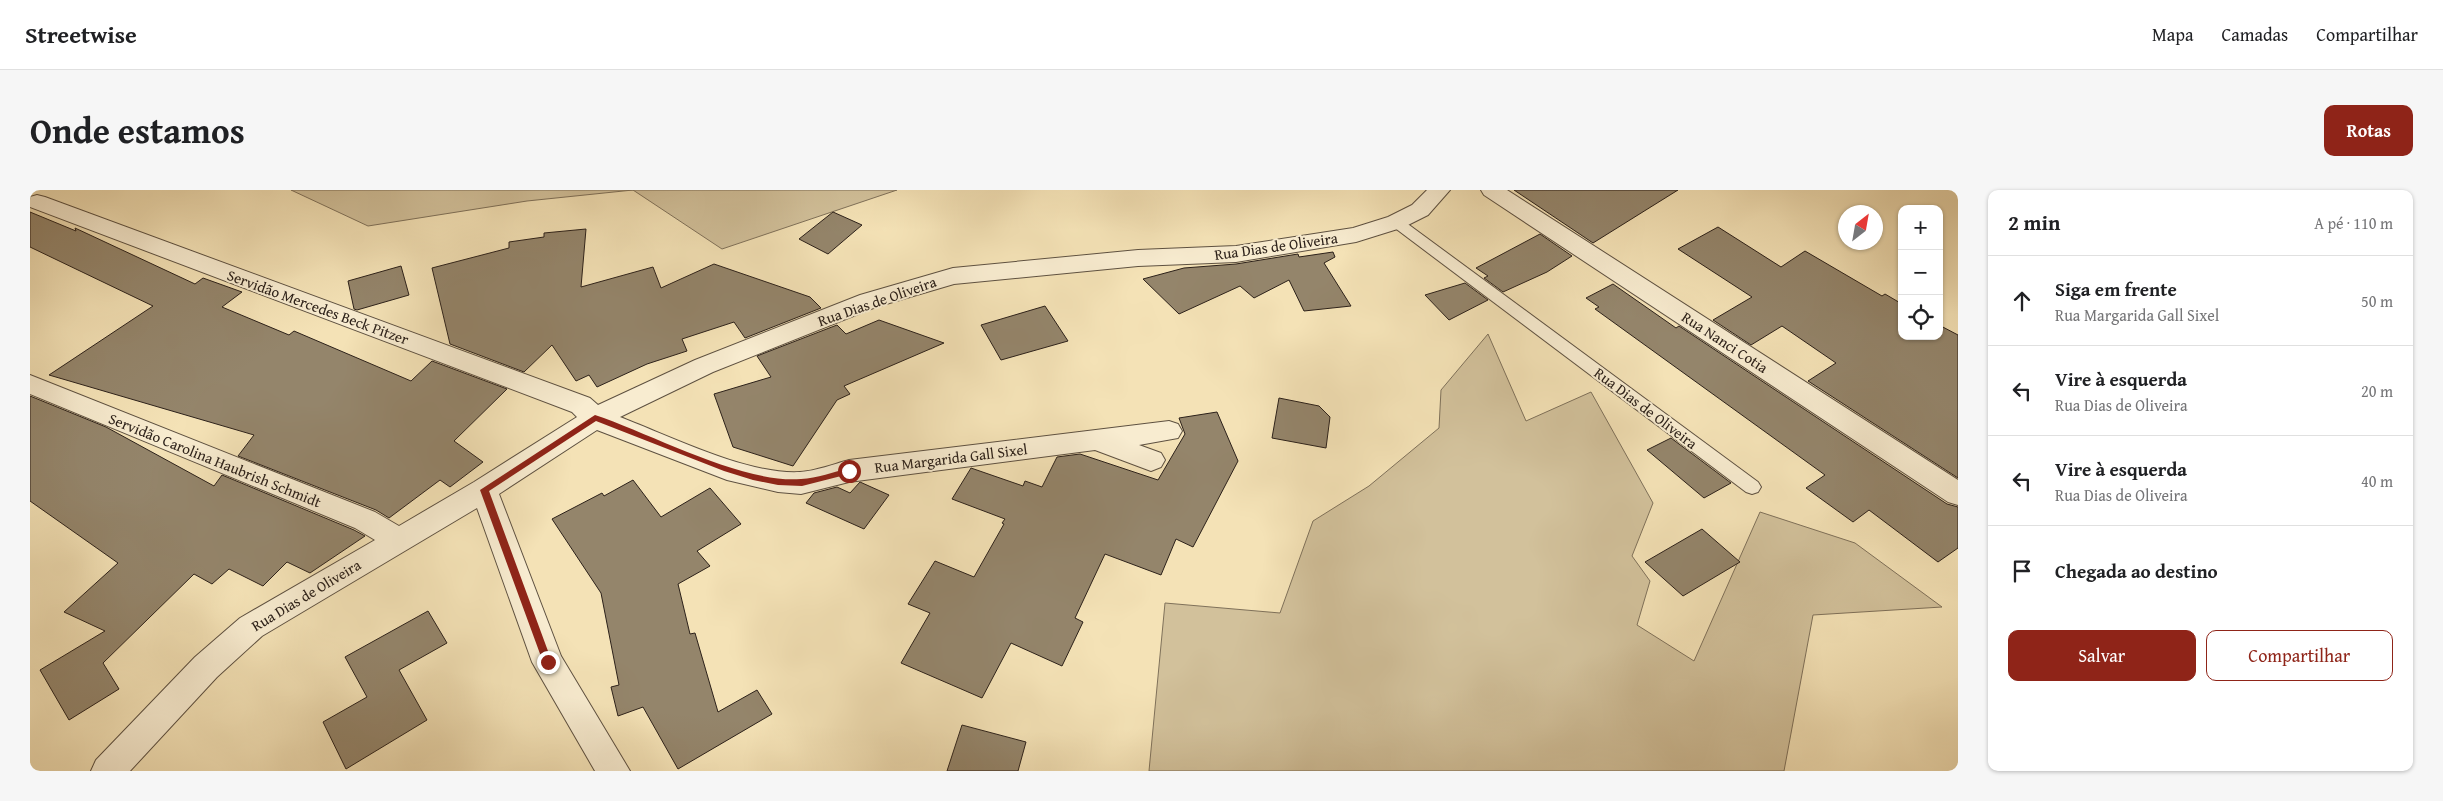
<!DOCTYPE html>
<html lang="pt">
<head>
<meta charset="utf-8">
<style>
  body { margin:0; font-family:"Gentium Book Plus",serif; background:#f6f6f6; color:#202124 }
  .controls { position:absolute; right:15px; top:15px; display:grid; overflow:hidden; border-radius:10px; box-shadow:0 1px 4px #0004 }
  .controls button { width:45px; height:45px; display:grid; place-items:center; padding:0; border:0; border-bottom:1px solid #e0e0e0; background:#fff; color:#202124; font:25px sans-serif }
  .compass { position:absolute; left:1808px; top:15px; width:45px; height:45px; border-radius:50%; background:#fff; box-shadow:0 1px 4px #0004; rotate:31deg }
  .stop { position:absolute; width:15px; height:15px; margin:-11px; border:4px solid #8f2418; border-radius:50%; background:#fff }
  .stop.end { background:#8f2418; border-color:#fff; box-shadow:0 1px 5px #0008 }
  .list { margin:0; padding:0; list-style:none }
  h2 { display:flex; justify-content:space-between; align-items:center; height:65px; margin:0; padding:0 20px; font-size:21px }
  h2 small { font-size:16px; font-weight:400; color:#757577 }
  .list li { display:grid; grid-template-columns:32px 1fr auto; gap:15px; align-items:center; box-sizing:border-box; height:90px; padding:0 20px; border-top:1px solid #e0e0e0 }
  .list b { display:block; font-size:19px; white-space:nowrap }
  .list p { margin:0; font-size:16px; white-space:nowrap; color:#757577 }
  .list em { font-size:16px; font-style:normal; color:#757577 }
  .actions { display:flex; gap:10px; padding:15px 20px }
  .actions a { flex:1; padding:11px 0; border:1px solid #8f2418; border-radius:10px; text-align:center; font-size:18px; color:#8f2418 }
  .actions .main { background:#8f2418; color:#fff }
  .icon { flex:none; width:28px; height:28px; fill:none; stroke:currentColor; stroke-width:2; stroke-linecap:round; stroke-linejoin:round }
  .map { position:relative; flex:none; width:1928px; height:581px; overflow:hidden; border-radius:10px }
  header { display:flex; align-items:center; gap:30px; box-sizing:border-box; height:70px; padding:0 25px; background:#fff; border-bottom:1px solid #e0e0e0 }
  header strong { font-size:24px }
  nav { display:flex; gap:28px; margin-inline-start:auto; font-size:18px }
  .intro { display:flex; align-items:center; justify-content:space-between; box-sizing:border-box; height:120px; padding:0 30px }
  h1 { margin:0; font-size:35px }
  .button { padding:12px 22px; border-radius:10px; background:#8f2418; color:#fff; font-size:18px; font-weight:700 }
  main { display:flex; gap:30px; padding:0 30px }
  aside { flex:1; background:#fff; border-radius:10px; box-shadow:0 1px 4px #0004 }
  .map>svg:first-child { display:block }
  .green { fill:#d2c19b; stroke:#7f715a }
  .building { fill:#94856b; stroke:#2c211a }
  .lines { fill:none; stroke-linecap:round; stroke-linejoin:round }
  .service-casing { stroke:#5e5141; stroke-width:2 }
  .minor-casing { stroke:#5e5141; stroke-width:2 }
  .service { fill:#f8ecd0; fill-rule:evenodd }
  .minor { fill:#f8ecd0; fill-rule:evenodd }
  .route { fill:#8f2418 }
  .labels { text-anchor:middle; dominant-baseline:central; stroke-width:4; stroke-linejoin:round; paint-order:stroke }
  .street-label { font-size:15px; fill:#2c211a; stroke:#f8ecd0 }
</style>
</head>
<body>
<header>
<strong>Streetwise</strong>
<nav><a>Mapa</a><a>Camadas</a><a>Compartilhar</a></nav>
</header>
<div class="intro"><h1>Onde estamos</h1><a class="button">Rotas</a></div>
<main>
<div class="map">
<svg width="1928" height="581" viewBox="0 0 1928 581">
  <rect width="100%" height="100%" fill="#f4e2b6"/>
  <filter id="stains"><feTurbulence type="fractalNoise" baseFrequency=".004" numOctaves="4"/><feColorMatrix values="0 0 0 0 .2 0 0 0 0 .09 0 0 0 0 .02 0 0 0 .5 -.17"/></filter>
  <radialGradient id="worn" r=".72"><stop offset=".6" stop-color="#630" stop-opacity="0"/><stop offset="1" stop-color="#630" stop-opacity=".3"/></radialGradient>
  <path class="green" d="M261 0H867L692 59 603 0 497 11 338 36Z
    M1458 144 1496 231 1561 202 1623 313 1602 366 1620 391 1607 435 1664 471 1730 322 1825 353 1912 417 1783 425 1754 581H1119L1135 413 1250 423 1283 331 1339 296 1409 238 1411 200Z"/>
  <path class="building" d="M1484 0H1648L1563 53Z
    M0 22 46 41 45 38 165 94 173 88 212 102 192 117 259 145 264 141 381 191 402 171 477 199 424 251 453 272 420 297 410 290 359 328 346 320 208 266 224 245 19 185 123 116 0 57Z
    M803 22 832 35 798 64 769 49Z
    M1688 37 1751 77 1775 61 1852 106 1855 104 1872 114V146H1909V135L1928 145V288L1778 191 1806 173 1752 136 1721 155 1683 130 1722 107 1648 59Z
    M556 39 551 97 623 77 631 98 684 74 780 107 791 118 715 148 704 132 652 149 657 161 617 174 567 197 559 185 546 191 522 155 494 182 420 154 402 78 479 58V52L514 47V43Z
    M1510 44 1542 66 1517 82 1473 102 1454 88 1458 86 1446 78Z
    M1303 62 1305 67 1294 73 1321 116 1274 121 1259 90 1224 108 1210 96 1149 124 1113 89 1154 78 1206 74 1268 64 1269 67Z
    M371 76 379 105 327 120 324 119 318 91Z
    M1435 93 1458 110 1419 130 1395 105Z
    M1583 94 1646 138 1649 136 1917 314 1928 317V358L1908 372 1839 320 1823 332 1776 298 1795 285 1565 119 1569 117 1556 108Z
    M1015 116 1038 151 971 170 951 135Z
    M849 130 914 153 814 196 820 204 807 210 763 276 703 257 684 204 741 187 727 166 807 135 816 144Z
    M0 206 76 237 184 296 192 285 324 340 335 346 280 383 257 372 233 396 199 379 182 394 164 384 73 473 89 499 39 530 10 480 75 441 34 422 88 373 0 311Z
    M1249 208 1289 216 1300 227 1296 258 1242 248Z
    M1187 222 1208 271 1163 357 1146 349 1131 385 1075 364 1045 428 1053 432 1032 476 981 453 952 508 871 473 900 423 878 414 905 371 944 387 974 334 972 333 975 329 922 309 941 278 993 296 995 291 1012 297 1027 267 1050 264 1128 290 1155 244 1149 228Z
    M1641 248 1701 293 1674 308 1617 260Z
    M603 290 631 327 680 298 711 334 667 361 680 376 648 394 660 444 665 443 688 522 727 500 742 524 648 579 613 517 588 526 581 497 589 495 571 403 522 329 572 303 574 306Z
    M830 292 859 305 834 339 776 313 784 303 807 297 820 303Z
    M1672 339 1710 372 1653 406 1615 372Z
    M398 421 417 453 369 480 397 530 316 579 293 532 337 507 315 467Z
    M932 535 996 552 988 581H917Z"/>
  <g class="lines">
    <defs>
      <path id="service" d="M1366 27 1371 29 1728 292 1731 297 1728 302 1722 304 1716 302 1361 35 1359 32Z"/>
      <path id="minor" d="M1397 0H1420L1398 25 1374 37 1326 52 1206 72 1108 76 924 94 846 117 683 182 590 227C640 246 717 285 770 282 786 281 804 274 819 270L1139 231 1148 234 1152 241 1148 248 1109 255 1131 263 1135 270 1131 277 1121 281 1065 260 819 292 771 304 748 302 697 290 567 240 469 304 531 466 600 581H565L502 472 447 318 232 446 187 487 100 581H61L66 570 165 467 210 428 345 350 325 338 0 204V185L345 322 369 336 444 292 547 227 542 222 0 17V7L7 5 15 7 560 208 568 215 665 170 830 105 923 78 1108 60 1206 56 1323 38 1358 27 1382 15Z
        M1451 0H1477L1928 290V315L1918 312 1454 5Z"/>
    </defs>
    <use href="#service" class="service-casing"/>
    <use href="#minor" class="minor-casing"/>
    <use href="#service" class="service"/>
    <use href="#minor" class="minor"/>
  </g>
  <path class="route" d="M565 225C622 244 713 294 771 289 787 288 804 282 819 278L823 281 819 284 772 296 748 295 723 290 694 281 566 231 459 301 522 472 518 476 513 472 450 300Z"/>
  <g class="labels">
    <g class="street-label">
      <text transform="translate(1246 56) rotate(-8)">Rua Dias de Oliveira</text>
      <text transform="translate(847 111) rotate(-19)">Rua Dias de Oliveira</text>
      <text transform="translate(288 117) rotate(20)">Servidão Mercedes Beck Pitzer</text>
      <text transform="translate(1695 152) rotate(33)">Rua Nanci Cotia</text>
      <text transform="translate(1616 218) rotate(37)">Rua Dias de Oliveira</text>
      <text transform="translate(921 268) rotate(-7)">Rua Margarida Gall Sixel</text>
      <text transform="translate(185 270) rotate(22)">Servidão Carolina Haubrish Schmidt</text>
      <text transform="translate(276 405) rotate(-31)">Rua Dias de Oliveira</text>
    </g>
  </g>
  <rect width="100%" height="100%" filter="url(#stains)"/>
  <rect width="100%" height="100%" fill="url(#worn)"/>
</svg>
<div class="controls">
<button>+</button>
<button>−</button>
<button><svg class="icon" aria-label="locate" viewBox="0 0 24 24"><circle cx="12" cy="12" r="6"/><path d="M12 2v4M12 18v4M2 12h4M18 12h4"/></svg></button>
</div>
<svg class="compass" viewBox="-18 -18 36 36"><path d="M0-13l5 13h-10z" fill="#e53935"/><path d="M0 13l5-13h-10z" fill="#757577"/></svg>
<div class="stop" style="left:819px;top:281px"></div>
<div class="stop end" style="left:518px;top:472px"></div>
</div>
<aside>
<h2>2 min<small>A pé · 110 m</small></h2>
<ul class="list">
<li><svg class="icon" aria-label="ahead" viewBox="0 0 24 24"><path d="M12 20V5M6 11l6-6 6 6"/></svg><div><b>Siga em frente</b><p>Rua Margarida Gall Sixel</p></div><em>50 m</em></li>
<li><svg class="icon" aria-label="left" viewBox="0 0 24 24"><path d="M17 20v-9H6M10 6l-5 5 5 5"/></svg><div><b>Vire à esquerda</b><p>Rua Dias de Oliveira</p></div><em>20 m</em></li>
<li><svg class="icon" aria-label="left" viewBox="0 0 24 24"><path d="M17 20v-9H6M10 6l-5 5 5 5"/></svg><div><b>Vire à esquerda</b><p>Rua Dias de Oliveira</p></div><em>40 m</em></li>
<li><svg class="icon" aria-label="arrive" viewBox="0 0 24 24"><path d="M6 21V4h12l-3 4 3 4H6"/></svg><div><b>Chegada ao destino</b></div></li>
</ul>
<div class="actions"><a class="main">Salvar</a><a>Compartilhar</a></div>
</aside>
</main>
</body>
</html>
